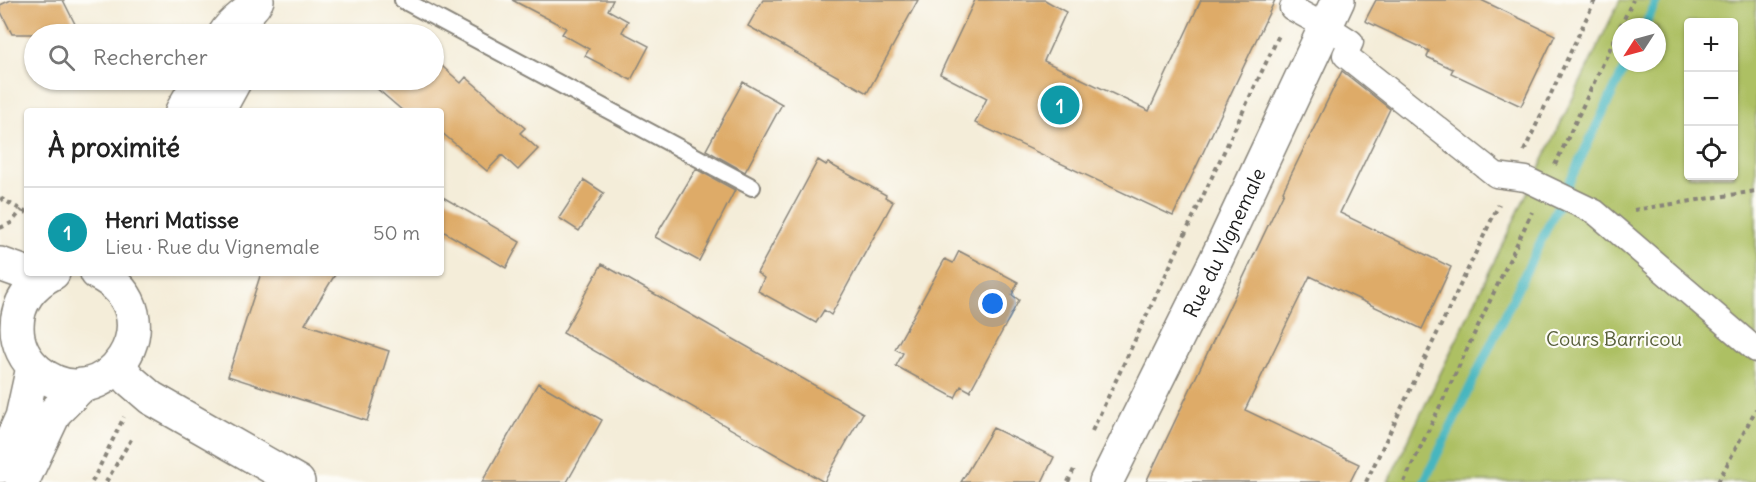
<!DOCTYPE html>
<html lang="fr">
<head>
<meta charset="utf-8">
<style>
  body { margin:0; font-family:Delius,sans-serif; background:#f6f6f6; color:#222 }
  .controls { position:absolute; right:18px; top:18px; display:grid; overflow:hidden; border-radius:6px; box-shadow:0 2px 4px #0004 }
  .controls button { width:54px; height:54px; display:grid; place-items:center; padding:0; border:0; border-bottom:2px solid #e0e0e0; background:#fff; color:#222; font:30px sans-serif }
  .compass { position:absolute; left:1612px; top:18px; width:54px; height:54px; border-radius:50%; background:#fff; box-shadow:0 2px 4px #0004; rotate:234deg }
  .you { position:absolute; left:993px; top:304px; width:21px; height:21px; margin:-15px; border:4px solid #fff; border-radius:50%; background:#1a73e8; box-shadow:0 0 0 9px #1a73e833 }
  .badge { display:grid; place-items:center; width:39px; height:39px; border-radius:50%; background:#111827; color:#fff; font-size:20px; font-weight:700 }
  .pin { position:absolute; translate:-50% -50%; border:3px solid #fff; box-shadow:0 2px 6px #0006 }
  .list { margin:0; padding:0; list-style:none }
  h2 { display:flex; justify-content:space-between; align-items:center; height:78px; margin:0; padding:0 24px; font-size:26px }
  h2 small { font-size:20px; font-weight:400; color:#767676 }
  .list li { display:grid; grid-template-columns:39px 1fr auto; gap:18px; align-items:center; box-sizing:border-box; height:90px; padding:0 24px; border-top:2px solid #e0e0e0 }
  .list b { display:block; font-size:22px; white-space:nowrap }
  .list p { margin:0; font-size:20px; white-space:nowrap; color:#767676 }
  .list em { font-size:20px; font-style:normal; color:#767676 }
  .icon { flex:none; width:33px; height:33px; fill:none; stroke:currentColor; stroke-width:2; stroke-linecap:round; stroke-linejoin:round }
  .map { position:relative; flex:none; width:1756px; height:482px; overflow:hidden }
  .search { position:absolute; background:#fff; box-shadow:0 2px 4px #0004; left:24px; top:24px; width:420px; height:66px; display:flex; align-items:center; gap:15px; box-sizing:border-box; padding:0 21px; border-radius:33px; color:#767676; font-size:22px }
  .panel { position:absolute; background:#fff; box-shadow:0 2px 4px #0004; left:24px; top:108px; width:420px; height:168px; border-radius:6px }
  .map>svg:first-child { display:block }
  .green { fill:#adc064; stroke:#646e40; stroke-width:1.5; fill-rule:evenodd }
  .lines { fill:none; stroke-linecap:round; stroke-linejoin:round }
  .stream { stroke:#47b6bf; stroke-width:9 }
  .building { fill:#deab68 }
  .service-casing { stroke:#88847a; stroke-width:20 }
  .pedestrian-casing { stroke:#88847a; stroke-width:27 }
  .minor-casing { stroke:#88847a; stroke-width:36 }
  .tertiary-casing { stroke:#88847a; stroke-width:36 }
  .secondary-casing { stroke:#88847a; stroke-width:36 }
  .path { stroke:#88847a; stroke-width:4; stroke-dasharray:4.5 4.5; stroke-linecap:butt }
  .service { stroke:#fff; stroke-width:16 }
  .pedestrian { stroke:#fff; stroke-width:24 }
  .minor { stroke:#fff; stroke-width:33 }
  .tertiary { stroke:#fff; stroke-width:33 }
  .secondary { stroke:#fff; stroke-width:33 }
  .labels { text-anchor:middle; dominant-baseline:central; stroke-width:4.5; stroke-linejoin:round; paint-order:stroke }
  .street-label { font-size:20px; fill:#1c1c1c; stroke:#fdfcf7 }
  .park-label { font-size:20px; fill:#565e39; stroke:#fdfcf7 }
</style>
</head>
<body>
<div class="map">
<svg width="1756" height="482" viewBox="0 0 1756 482">
  <rect width="100%" height="100%" fill="#fdfcf7"/>
  <filter id="ink" filterUnits="userSpaceOnUse"><feTurbulence type="fractalNoise" baseFrequency=".0167" numOctaves="2"/><feDisplacementMap in="SourceGraphic" scale="12" xChannelSelector="R" yChannelSelector="G"/><feConvolveMatrix kernelMatrix="1 2 1 2 8 2 1 2 1" color-interpolation-filters="sRGB"/></filter>
  <filter id="wash" filterUnits="userSpaceOnUse"><feTurbulence type="fractalNoise" baseFrequency=".008" numOctaves="4" result="noise"/><feDisplacementMap in="SourceGraphic" scale="24" xChannelSelector="R" yChannelSelector="G"/><feGaussianBlur stdDeviation="1.35" result="paint"/><feColorMatrix in="noise" values="0 0 0 0 0 0 0 0 0 0 0 0 0 0 0 0 0 1.4 0 .05"/><feComposite in="paint" operator="in"/></filter>
  <g filter="url(#wash)">
    <rect width="100%" height="100%" fill="#f4edd9"/>
    <path class="green" d="M1620 0H1756V482H1388ZM1688 22H1734V176H1688ZM1621 27H1657V63H1621Z"/>
    <g class="lines">
      <path class="stream" d="M1644 27 1657 0
        M1424 482 1627 63"/>
    </g>
    <g id="blocks">
      <path class="building" d="M11 0H63L80 34H12L0 10V5Z
        M512 0H613L608 10 628 21 622 32 649 46 631 80 585 56 589 49 562 34 566 28Z
        M763 0H918L867 93 748 26Z
        M975 0H1045L1066 12 1044 61 1149 111 1201 0H1275L1173 216 975 123 987 98 940 74Z
        M1376 0H1481L1555 35 1521 106 1451 73 1453 69 1427 57 1429 51 1365 21Z
        M434 59 461 83 466 77 525 128 520 133 538 149 518 170 502 155 487 171 441 132V111H403L367 80H434Z
        M1342 71 1390 109 1340 213 1451 267 1422 329 1310 276 1245 410 1359 464 1350 482H1146L1284 192 1283 191Z
        M743 82 782 104 745 172 706 150Z
        M818 160 826 165 828 163 886 195 885 197 893 202 831 315 824 310 816 323 758 291 764 278 757 273Z
        M696 169 735 190 699 261 655 237Z
        M584 180 604 193 579 231 559 218Z
        M441 196 520 242 506 268 441 230Z
        M959 251 1018 282 1012 295 1019 300 970 391 961 386 955 398 896 366 903 353 895 349 945 259 953 263Z
        M602 264 863 413 824 482 563 333Z
        M261 273H336L305 324 389 351 367 421 228 376Z
        M538 383 602 420 567 482H482Z
        M993 428 1054 457 1042 482H961Z"/>
    </g>
  </g>
  <g filter="url(#ink)">
    <use href="#blocks" fill-opacity="0" stroke="#88847a" stroke-width="1.5"/>
    <g class="lines">
      <defs>
        <path id="service" d="M403 0 752 187"/>
        <path id="pedestrian" d="M1292 8 1310 18
          M1334 31 1351 42 1345 55 1496 175 1526 179 1595 212 1756 350"/>
        <g id="minor">
          <path d="M119 366 130 380 151 398 298 482"/>
          <path id="s1" d="M1106 482 1216 260 1338 0"/>
        </g>
        <path id="tertiary" d="M0 264 42 279"/>
        <path id="secondary" d="M225 34C233 20 250 14 257 0
          M182 111 200 80
          M218 111 235 80
          M53 273C32 284 17 302 17 327 17 344 25 360 38 371 104 426 180 314 97 273
          M0 466 22 417 33 367
          M22 482 55 412 82 385"/>
      </defs>
      <use href="#service" class="service-casing"/>
      <use href="#pedestrian" class="pedestrian-casing"/>
      <use href="#minor" class="minor-casing"/>
      <use href="#tertiary" class="tertiary-casing"/>
      <use href="#secondary" class="secondary-casing"/>
      <path class="path" d="M278 34 282 24
        M1524 151 1595 0
        M1555 165 1633 0
        M0 198 27 213
        M1634 210 1756 191
        M0 228 11 223 22 210
        M1092 431 1280 33
        M92 482 124 417
        M106 482 133 436
        M1068 482 1075 467
        M1366 482 1499 204
        M1404 482 1532 212
        M1718 482 1756 409"/>
      <use href="#service" class="service"/>
      <use href="#pedestrian" class="pedestrian"/>
      <use href="#minor" class="minor"/>
      <use href="#tertiary" class="tertiary"/>
      <use href="#secondary" class="secondary"/>
    </g>
  </g>
  <g class="labels">
    <g class="street-label">
      <text stroke="none"><textPath href="#s1" startOffset="267">Rue du Vignemale</textPath></text>
    </g>
    <g class="park-label">
      <text x="1614" y="338">Cours Barricou</text>
    </g>
  </g>
</svg>
<div class="controls">
<button>+</button>
<button>−</button>
<button><svg class="icon" aria-label="locate" viewBox="0 0 24 24"><circle cx="12" cy="12" r="6"/><path d="M12 2v4M12 18v4M2 12h4M18 12h4"/></svg></button>
</div>
<svg class="compass" viewBox="-18 -18 36 36"><path d="M0-13l5 13h-10z" fill="#e53935"/><path d="M0 13l5-13h-10z" fill="#767676"/></svg>
<div class="you"></div>
<div class="pin badge" style="left:1060px;top:105px;background:#0f9aa8">1</div>
<div class="search"><svg class="icon" aria-label="search" viewBox="0 0 24 24"><circle cx="10" cy="10" r="6"/><path d="M15 15l6 6"/></svg>Rechercher</div>
<section class="panel">
<h2>À proximité<small></small></h2>
<ul class="list">
<li><span class="badge" style="background:#0f9aa8">1</span><div><b>Henri Matisse</b><p>Lieu · Rue du Vignemale</p></div><em>50 m</em></li>
</ul>
</section>
</div>
</body>
</html>
